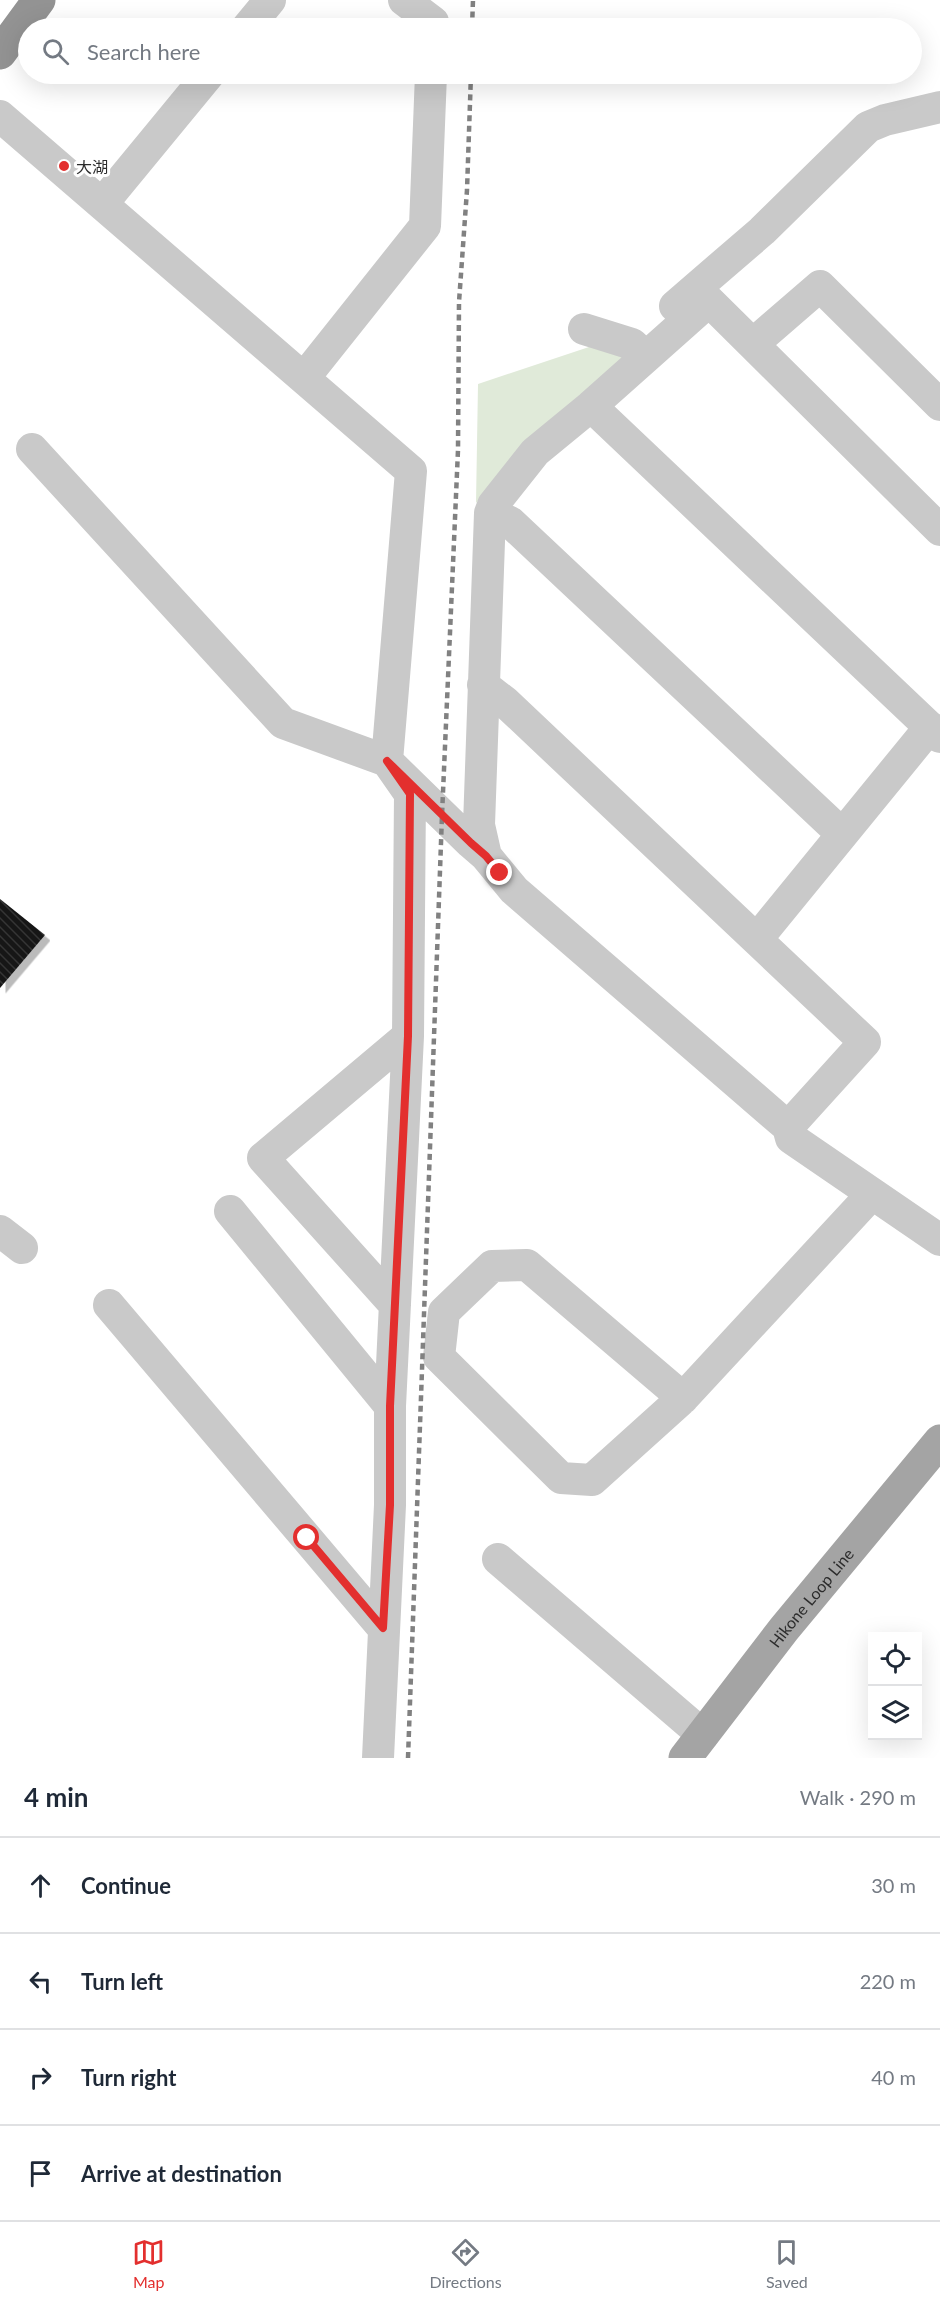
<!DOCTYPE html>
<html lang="en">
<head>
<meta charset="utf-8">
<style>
  body { margin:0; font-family:Lato,"Noto Sans JP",sans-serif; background:#f2f2f3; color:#1f2937 }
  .controls { position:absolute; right:18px; bottom:18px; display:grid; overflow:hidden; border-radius:0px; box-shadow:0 6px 24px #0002 }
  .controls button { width:54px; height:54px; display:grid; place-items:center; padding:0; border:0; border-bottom:2px solid #e0e1e3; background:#fff; color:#1f2937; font:30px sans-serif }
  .stop { position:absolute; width:18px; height:18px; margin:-14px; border:4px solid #e32f2e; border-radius:50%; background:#fff }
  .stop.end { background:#e32f2e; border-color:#fff; box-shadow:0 2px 6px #0008 }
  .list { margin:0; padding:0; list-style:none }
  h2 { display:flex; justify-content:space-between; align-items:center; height:78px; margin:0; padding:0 24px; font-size:26px }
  h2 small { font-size:20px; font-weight:400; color:#747a83 }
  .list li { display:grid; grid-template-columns:39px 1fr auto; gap:18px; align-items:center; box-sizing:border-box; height:96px; padding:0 24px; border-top:2px solid #e0e1e3 }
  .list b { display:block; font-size:22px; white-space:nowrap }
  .list em { font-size:20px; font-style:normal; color:#747a83 }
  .icon { flex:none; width:33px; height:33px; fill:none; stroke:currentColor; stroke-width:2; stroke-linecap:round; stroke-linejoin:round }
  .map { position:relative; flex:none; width:940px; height:1758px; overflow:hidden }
  .search { position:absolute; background:#fff; box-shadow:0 6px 24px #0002; left:18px; right:18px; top:18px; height:66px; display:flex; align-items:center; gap:15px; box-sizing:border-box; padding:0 21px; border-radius:33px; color:#747a83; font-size:22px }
  .sheet { height:462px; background:#fff }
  nav { display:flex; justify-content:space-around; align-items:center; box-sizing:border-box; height:84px; border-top:2px solid #e0e1e3; background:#fff; font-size:16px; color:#747a83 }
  nav a { display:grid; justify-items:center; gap:3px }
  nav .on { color:#e32f2e }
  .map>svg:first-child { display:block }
  .green { fill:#e0ead9 }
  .building { fill:url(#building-back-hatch); filter:url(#shadow) }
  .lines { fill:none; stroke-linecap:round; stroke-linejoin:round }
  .minor { stroke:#c9c9c9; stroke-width:32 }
  .major { stroke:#a4a4a4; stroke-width:33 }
  .highway { stroke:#939393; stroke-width:33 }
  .rail { stroke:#818181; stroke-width:4.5; stroke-dasharray:6 4.5; stroke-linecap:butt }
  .route { stroke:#e32f2e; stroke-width:8 }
  .poi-dot { fill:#e32f2e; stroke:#fff; stroke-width:2 }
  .labels { text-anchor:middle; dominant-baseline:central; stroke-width:6; stroke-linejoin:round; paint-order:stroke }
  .poi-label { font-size:16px; fill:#2c2c2c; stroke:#fff; text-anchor:start }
  .street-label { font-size:16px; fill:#2c2c2c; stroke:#fff }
</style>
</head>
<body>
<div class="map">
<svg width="940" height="1758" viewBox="0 0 940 1758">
  <defs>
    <pattern id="building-back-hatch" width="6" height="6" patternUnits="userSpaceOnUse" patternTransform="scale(1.5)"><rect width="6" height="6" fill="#131313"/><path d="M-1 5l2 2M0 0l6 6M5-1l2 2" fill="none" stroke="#363636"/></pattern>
    <filter id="shadow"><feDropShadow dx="5.5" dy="5.5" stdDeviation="0" flood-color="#0004"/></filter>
  </defs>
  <rect width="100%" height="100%" fill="#fff"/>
  <path class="green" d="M592 346 621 355 628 360 527 443 476 503 478 384Z"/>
  <path class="building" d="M0 899 45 935 0 988Z"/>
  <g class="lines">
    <path class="minor" d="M404 0 433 22V28
      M247 28 270 0
      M0 116 411 471 387 761 410 794 408 1036 390 1406V1505L378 1758
      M102 204 209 74
      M675 306 762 231 868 127 885 120 940 107
      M584 329 632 344 646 357
      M753 344 820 286 940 405
      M304 378 425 226 431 74
      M32 449 283 723 387 761 471 843 486 856 514 890 788 1127 791 1138 940 1240
      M490 513 510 522 842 834
      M940 530 709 301 591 406 940 737
      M483 685 505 702 865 1042 788 1127
      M486 856 479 825 490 513 493 505 535 452 591 406
      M757 939 930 727
      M230 1211 390 1406
      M0 1231 22 1248
      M109 1305 383 1628
      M395 1305 263 1158 408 1036
      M683 1398 527 1265 492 1266 444 1312 439 1357 561 1478 592 1480 683 1398 872 1194
      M498 1559 703 1735"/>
    <path class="major" id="s1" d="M685 1758 784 1629 940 1441"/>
    <path class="highway" d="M0 53 39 0"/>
    <path class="rail" d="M472 28 473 0
      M408 1758 442 815 458 450 459 302 467 190 471 74"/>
  </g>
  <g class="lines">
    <path class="route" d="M307 1538 383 1628 390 1505V1406L408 1036 410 794 387 761 471 843 486 856 500 873"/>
  </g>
  <circle class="poi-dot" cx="64" cy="166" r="6"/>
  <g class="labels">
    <g class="poi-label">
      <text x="76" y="166">大湖</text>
    </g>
    <g class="street-label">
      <text stroke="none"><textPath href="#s1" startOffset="204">Hikone Loop Line</textPath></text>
    </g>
  </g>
</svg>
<div class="controls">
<button><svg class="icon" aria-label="locate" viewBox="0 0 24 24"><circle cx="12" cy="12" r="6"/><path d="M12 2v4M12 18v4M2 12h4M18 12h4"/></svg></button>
<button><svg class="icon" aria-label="layers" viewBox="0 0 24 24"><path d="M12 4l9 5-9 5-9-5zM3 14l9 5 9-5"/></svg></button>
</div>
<div class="stop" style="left:307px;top:1538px"></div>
<div class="stop end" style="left:500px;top:873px"></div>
<div class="search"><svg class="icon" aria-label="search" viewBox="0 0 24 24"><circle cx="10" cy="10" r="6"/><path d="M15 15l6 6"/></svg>Search here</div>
</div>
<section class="sheet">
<h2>4 min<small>Walk · 290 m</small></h2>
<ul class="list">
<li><svg class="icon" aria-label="ahead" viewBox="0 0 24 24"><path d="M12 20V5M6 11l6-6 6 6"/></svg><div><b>Continue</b></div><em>30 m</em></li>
<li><svg class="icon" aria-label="left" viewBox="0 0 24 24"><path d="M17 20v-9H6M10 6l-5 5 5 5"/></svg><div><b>Turn left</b></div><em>220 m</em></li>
<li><svg class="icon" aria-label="right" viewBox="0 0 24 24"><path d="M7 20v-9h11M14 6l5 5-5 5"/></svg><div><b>Turn right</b></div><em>40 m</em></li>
<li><svg class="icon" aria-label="arrive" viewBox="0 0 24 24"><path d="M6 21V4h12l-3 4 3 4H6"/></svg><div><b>Arrive at destination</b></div></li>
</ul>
</section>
<nav>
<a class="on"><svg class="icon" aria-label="map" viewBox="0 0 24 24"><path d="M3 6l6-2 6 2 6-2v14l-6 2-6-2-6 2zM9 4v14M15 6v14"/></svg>Map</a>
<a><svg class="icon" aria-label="directions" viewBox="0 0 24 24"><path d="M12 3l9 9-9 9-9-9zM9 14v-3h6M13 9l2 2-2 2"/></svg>Directions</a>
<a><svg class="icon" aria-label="saved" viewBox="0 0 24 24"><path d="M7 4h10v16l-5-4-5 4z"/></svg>Saved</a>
</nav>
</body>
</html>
